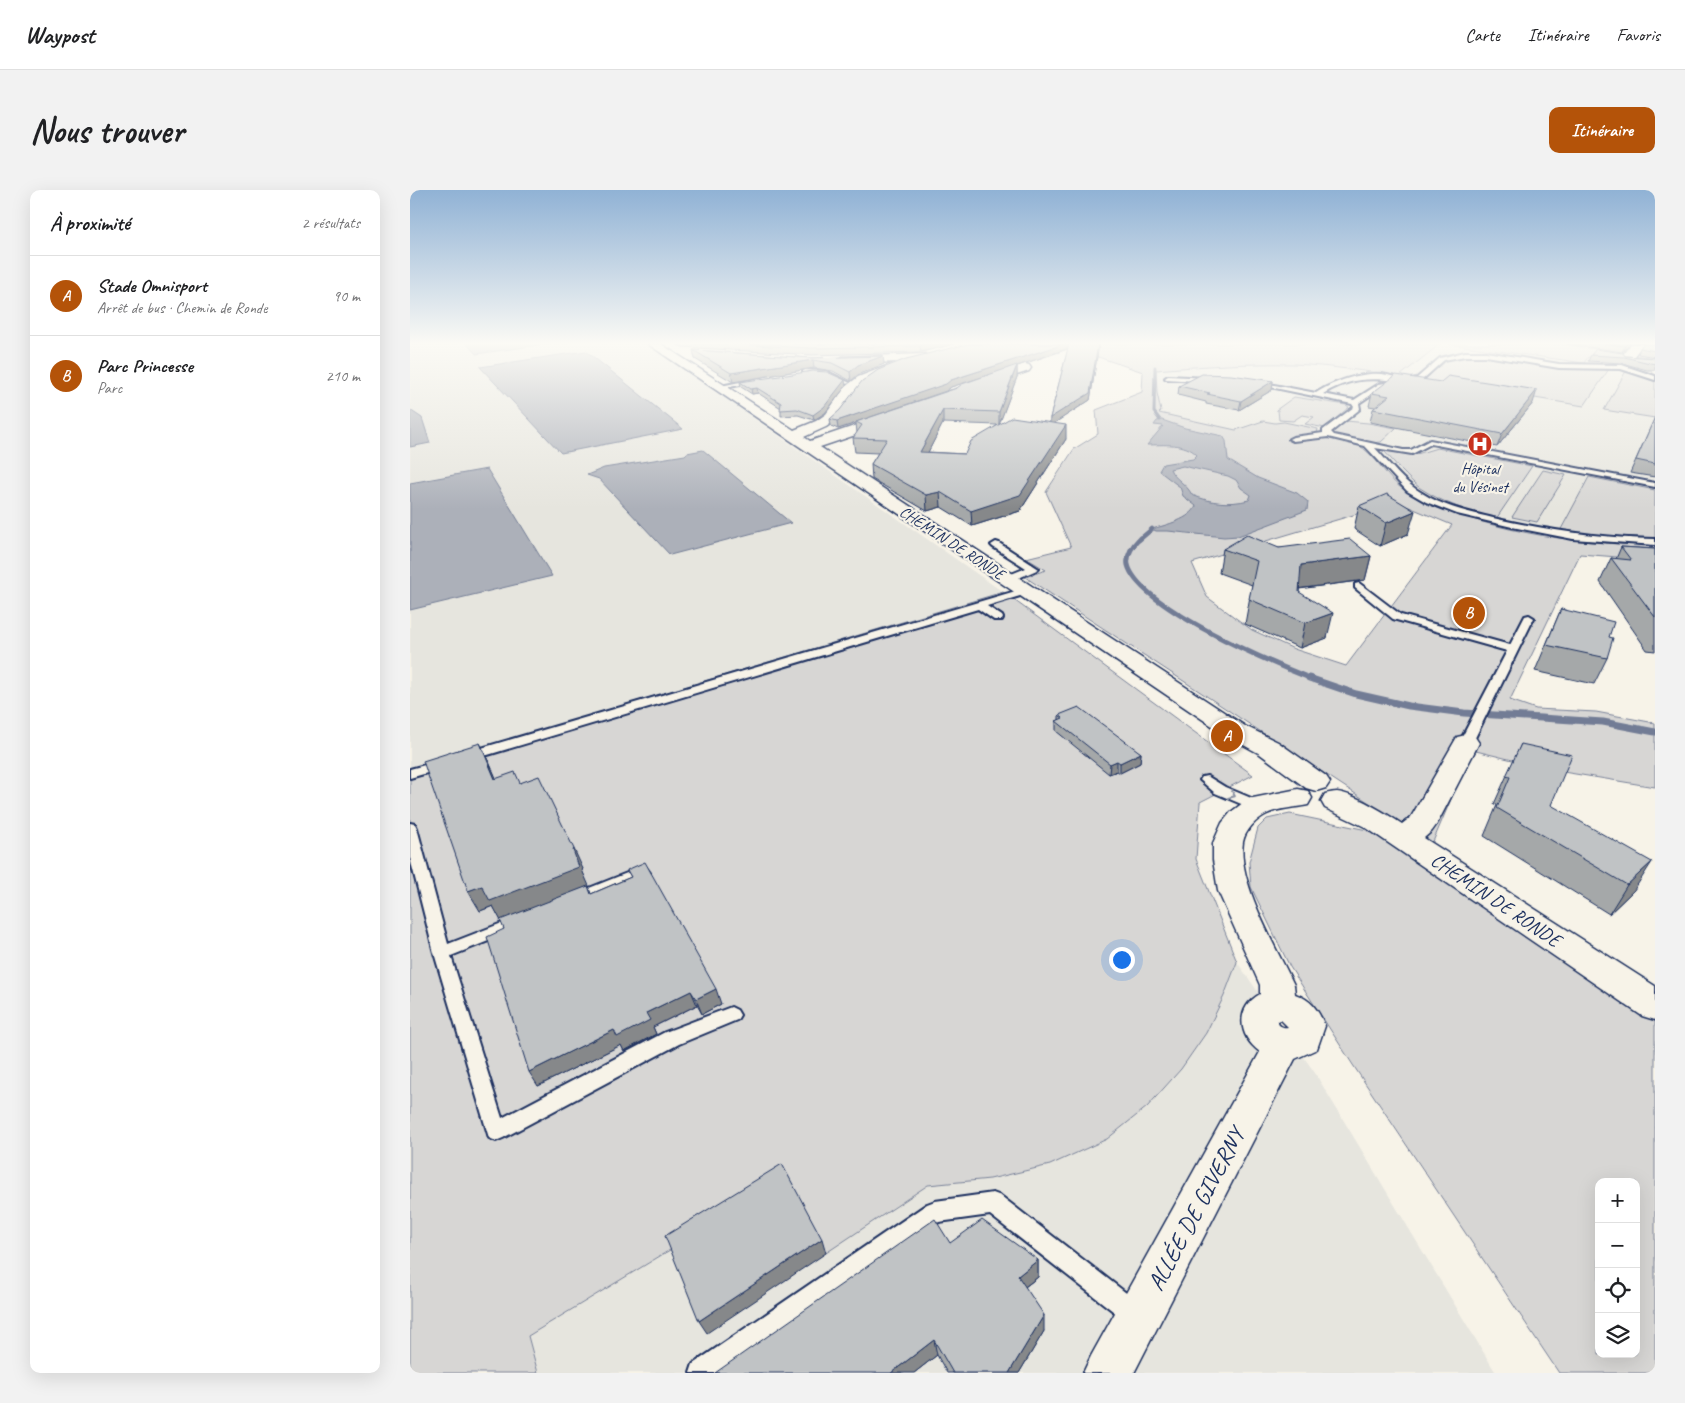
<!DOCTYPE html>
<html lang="fr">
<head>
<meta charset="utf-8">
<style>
  body { margin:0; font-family:Caveat,sans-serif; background:#f2f2f2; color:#202124 }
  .controls { position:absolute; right:15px; bottom:15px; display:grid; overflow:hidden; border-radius:10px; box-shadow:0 5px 20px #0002 }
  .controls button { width:45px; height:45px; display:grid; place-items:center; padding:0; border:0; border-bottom:1px solid #e0e0e0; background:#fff; color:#202124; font:25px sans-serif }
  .you { position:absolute; left:711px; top:769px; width:18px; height:18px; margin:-12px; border:4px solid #fff; border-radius:50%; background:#1a73e8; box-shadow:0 0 0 8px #1a73e833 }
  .badge { display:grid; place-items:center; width:32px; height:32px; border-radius:50%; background:#b45309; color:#fff; font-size:16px; font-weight:700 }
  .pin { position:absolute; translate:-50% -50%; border:2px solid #fff; box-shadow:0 1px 5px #0006 }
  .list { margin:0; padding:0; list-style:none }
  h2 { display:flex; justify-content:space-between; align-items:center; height:65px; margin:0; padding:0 20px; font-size:21px }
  h2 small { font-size:16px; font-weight:400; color:#757577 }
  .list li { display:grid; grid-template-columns:32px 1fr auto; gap:15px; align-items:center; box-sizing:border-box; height:80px; padding:0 20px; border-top:1px solid #e0e0e0 }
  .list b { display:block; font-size:19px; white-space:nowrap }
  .list p { margin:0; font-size:16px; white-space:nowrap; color:#757577 }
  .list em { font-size:16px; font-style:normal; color:#757577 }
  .icon { flex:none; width:28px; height:28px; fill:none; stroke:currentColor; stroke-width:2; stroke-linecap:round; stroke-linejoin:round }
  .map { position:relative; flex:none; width:1245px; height:1183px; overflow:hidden; border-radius:10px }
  header { display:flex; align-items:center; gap:30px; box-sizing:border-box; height:70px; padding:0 25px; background:#fff; border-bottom:1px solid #e0e0e0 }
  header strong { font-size:24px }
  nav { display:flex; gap:28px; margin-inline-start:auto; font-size:18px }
  .intro { display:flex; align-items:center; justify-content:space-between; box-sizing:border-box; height:120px; padding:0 30px }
  h1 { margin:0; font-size:35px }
  .button { padding:12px 22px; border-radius:10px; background:#b45309; color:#fff; font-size:18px; font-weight:700 }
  main { display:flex; gap:30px; padding:0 30px }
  aside { flex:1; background:#fff; border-radius:10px; box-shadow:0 5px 20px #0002 }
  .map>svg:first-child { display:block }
  .built { fill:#e6e5de }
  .green { fill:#d7d6d4; stroke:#798299; fill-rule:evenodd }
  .water { fill:#acb0b9; stroke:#727c95; fill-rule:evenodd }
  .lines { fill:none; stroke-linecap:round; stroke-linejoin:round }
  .stream-far3 { stroke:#727c95; stroke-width:3 }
  .stream-far2 { stroke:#727c95; stroke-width:4.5 }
  .stream-far1 { stroke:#727c95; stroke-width:5 }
  .stream { stroke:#727c95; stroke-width:7 }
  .lane-casing { stroke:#1b2f5e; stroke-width:4 }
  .street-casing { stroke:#1b2f5e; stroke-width:3 }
  .lane { fill:#f7f3e8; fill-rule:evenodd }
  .street { fill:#f7f3e8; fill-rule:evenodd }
  .wall { fill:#a5a8a9; stroke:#1b2f5e; fill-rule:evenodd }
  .shaded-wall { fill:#86888a; stroke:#1b2f5e }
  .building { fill:#c0c3c5; stroke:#1b2f5e }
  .oneway { stroke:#8991a3 }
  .labels { text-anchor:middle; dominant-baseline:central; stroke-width:4.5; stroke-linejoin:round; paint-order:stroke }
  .far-poi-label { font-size:16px; fill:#1b2f5e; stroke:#f7f3e8 }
  .far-street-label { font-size:16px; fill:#1b2f5e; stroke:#f7f3e8 }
  .street-label { font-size:20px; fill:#1b2f5e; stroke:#f7f3e8 }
  .near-street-label { font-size:24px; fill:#1b2f5e; stroke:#f7f3e8 }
</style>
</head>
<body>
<header>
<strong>Waypost</strong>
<nav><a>Carte</a><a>Itinéraire</a><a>Favoris</a></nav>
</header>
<div class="intro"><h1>Nous trouver</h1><a class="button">Itinéraire</a></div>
<main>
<aside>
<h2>À proximité<small>2 résultats</small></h2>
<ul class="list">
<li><span class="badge">A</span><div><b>Stade Omnisport</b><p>Arrêt de bus · Chemin de Ronde</p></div><em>90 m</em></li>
<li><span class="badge">B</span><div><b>Parc Princesse</b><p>Parc</p></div><em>210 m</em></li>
</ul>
</aside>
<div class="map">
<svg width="1245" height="1183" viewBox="0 0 1245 1183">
  <rect width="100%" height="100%" fill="#f7f3e8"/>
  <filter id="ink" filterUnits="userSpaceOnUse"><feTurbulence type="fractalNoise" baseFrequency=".02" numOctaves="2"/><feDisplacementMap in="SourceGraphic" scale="10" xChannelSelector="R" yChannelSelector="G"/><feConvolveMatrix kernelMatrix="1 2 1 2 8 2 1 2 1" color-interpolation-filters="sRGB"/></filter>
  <g filter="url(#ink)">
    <path class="built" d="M0 154H237L593 402 0 579Z
      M1030 154 1174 173 1178 167 1245 177V355L1147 348 1055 327 1016 312 990 297 963 269 748 223 751 220 747 203 746 180 824 174H885L931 178 990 186Z
      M827 772 905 883 1086 1183H128L118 1146 378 988 417 1062 518 995 580 989 640 975 697 949 737 917 771 879 796 842 814 806Z"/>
    <path class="green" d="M678 154H1030L990 186C955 181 919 176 884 174 837 173 792 176 746 180L747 203 751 221 749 223 826 240 853 231 865 233 874 232 908 239 907 243C920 251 933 248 946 254 967 264 976 290 996 301 1065 340 1166 355 1245 355V370L1170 364 1100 510 1126 519 1186 522 1245 533V597L1147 581 1062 560 1022 654 615 387 636 380 616 368 661 357 636 302 664 259 688 244 686 220 732 202 733 182 664 159ZM987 312 1042 335 936 476 884 459 842 440 797 407 782 373Z
      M1039 154H1152L1245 168V177L1178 167 1174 173Z
      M1066 164 1134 176 1199 179 1174 216 1013 190 1040 168Z
      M1216 181 1245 190V228L1194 220Z
      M884 207 936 215 939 217 915 238 895 234 904 227 892 225 883 231 869 230 868 220H866Z
      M936 231 958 233 986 238 971 252 963 253 923 245 922 243Z
      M1027 258 1122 276 1086 329C1059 322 1033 313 1010 298 997 288 985 273 974 261L1007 264Z
      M1133 280 1156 285 1127 332 1102 327Z
      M1179 287 1245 300V348L1149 343Z
      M593 402 843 585 790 612 786 669 827 772 814 806 796 843 771 879 737 917 697 949 640 975 580 989 518 995 416 1063 377 989 118 1146 128 1183H0V579Z
      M880 624 962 641 1245 831V1183H1149L943 875 880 777 841 697 839 672 848 638 857 629ZM1189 992H1226V1164H1189Z"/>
    <path class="water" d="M57 154H136L66 164Z
      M176 161 273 239 151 263 70 177Z
      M0 220 12 228 20 253 0 257Z
      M752 230 775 238 813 246 816 251 818 270 848 288 887 303 898 312 897 320 828 346 814 347 758 341H746L742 339C756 335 781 329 786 316L773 306 770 297 749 281 753 274 783 269 787 265C775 252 753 255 737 255L753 236 744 235 747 231ZM773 276 818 286 826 290 831 298 841 305 839 310C818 315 802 313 782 305 777 294 764 289 760 279Z
      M293 260 381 333 260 365 189 289 177 285 194 278 275 265 277 263Z
      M77 279 142 386 0 420V293Z"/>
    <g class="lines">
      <path class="stream-far3" d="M745 177 744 222 750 230"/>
      <path class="stream-far2" d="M729 350 742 339"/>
      <path class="stream-far1" d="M730 348C723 355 716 364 718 375 729 417 862 473 902 489"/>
      <path class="stream" d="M899 488 946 504 999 516 1054 523 1193 532 1245 542"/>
      <defs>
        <path id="lane" d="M1055 162H1076L1149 174 1212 175 1245 186V190L1211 179 1149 178 1076 166H1055L1034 170 1011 191 973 197 949 213 950 219 921 242 924 245 993 260H1001L1020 250 1245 293V297L1021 254 1002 264 965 258C980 274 993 292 1012 303 1033 317 1059 322 1083 328 1137 340 1190 348 1245 349V355L1163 349 1102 337 1047 324 1016 312 997 301 955 256 918 247 883 251 879 249 883 247 913 243V240L944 217 942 214 841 193 844 191 906 203C926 190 966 176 988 189L985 191C958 187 937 189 913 204L944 210 969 194 1007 188 1030 168Z
          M395 180 416 181 440 193 435 194 413 184 393 183V181Z
          M758 186 800 188 803 190 800 192 756 189 755 188Z
          M349 188 352 190 351 191 309 199 306 197Z
          M586 352 589 353 629 379 602 391H594V387L616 378 583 357 581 355Z
          M949 393 991 425 1100 455 1115 426 1119 425 1124 428 1061 556 1056 557 1049 553 1097 461 983 429 945 398V394Z
          M616 398 620 399 621 401 620 403 577 416 592 426 593 428 592 430H584L568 419 61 570 56 571 49 567 51 564Z
          M33 570 40 574 38 577 0 588V579Z
          M797 586 815 597 853 613 855 616 853 619 848 621 805 603 790 590 792 587Z
          M0 633 5 634 7 638 38 754 110 726 116 728 118 732 116 736 41 766 92 928 255 842 321 817 327 820 330 825 327 830 269 854 93 948 86 951 79 948 24 763 0 668Z
          M232 677 237 679 240 683 237 687 165 716 159 714 157 710 159 706Z
          M583 1003 591 1006 733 1116 737 1124 733 1132 725 1136 717 1132 580 1025 529 1032 313 1183H280L283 1174 517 1014 525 1011Z"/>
        <path id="street" d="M238 154H251L384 240 406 231 416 224 435 197 448 187 487 172 436 174 432 173 430 170 432 167 515 164 517 167 515 170 489 171 494 175 492 178 458 193 445 203 426 230 416 237 394 247 400 251 477 225H487L489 228 487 231 410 257 835 536 868 552 916 586 920 592 916 598 906 601 896 598 850 564 817 546Z
          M1221 154H1233L1221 170H1213L1211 167Z
          M615 174 619 175 621 178 619 181 571 197 565 193 566 190Z
          M1056 545 1065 547 1069 553 1027 634 1022 641 1014 648 1245 796V830L1232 826 955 637 915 618 911 611 915 604C919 603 923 602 927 602 945 604 977 624 992 634L1001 627 1047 547Z
          M888 599 898 601 902 608 898 615C885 618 868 618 857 624 846 629 835 641 833 652 827 692 867 759 884 795L885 804C902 810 908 820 915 836L907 859 885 869 724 1183H673L681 1166 850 862C828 846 825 818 850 804V795L808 701 803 670V653L812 633 821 622 838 609ZM871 830 878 837C873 838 868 836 867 831Z"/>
      </defs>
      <use href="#lane" class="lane-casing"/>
      <use href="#street" class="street-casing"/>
      <use href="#lane" class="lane"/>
      <use href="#street" class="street"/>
    </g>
    <path class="wall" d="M266 154H544L511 162 402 165 272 157Z
      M558 154H689L680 210 644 233 656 249 610 321 562 336 531 317 517 321 462 289 461 274 468 263 445 262 443 248 447 243 446 233 428 239 421 236 420 229ZM658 159 640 228V233L589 234 607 187V176ZM568 188 547 198 536 201 541 197ZM533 233 587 235 555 264 518 262Z
      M1157 154H1220L1212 162Z
      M1245 154V167L1228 164 1230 158Z
      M283 160 401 168 473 166 474 174 449 184 441 191 423 181 404 178 323 192 285 169Z
      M1181 165 1215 166 1245 168V180H1237L1212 173 1178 171Z
      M863 191 862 200 829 220 796 214V212L768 205 769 196Z
      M330 192 436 196 415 223 404 230 388 225 371 226V218L348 203 342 204 331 197Z
      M962 203 1123 213 1087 257 960 232 963 219 965 217 959 216Z
      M1245 227V287L1220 283Z
      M949 316 998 344 970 356 944 339Z
      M1211 357 1245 359V461L1237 460 1190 392 1201 368 1206 369Z
      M869 358 961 366 955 390 889 399V402L917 448 890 458 835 434 842 395 809 383 813 359Z
      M1151 419 1199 447 1197 468 1184 494 1125 481Z
      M649 525 731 563 730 573 710 583 707 581 699 584 646 541V531L649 530Z
      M1111 554 1141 615 1224 700 1199 724 1074 646 1087 615 1084 614Z
      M79 572 86 589 110 593 173 679 172 680 181 704 221 687 217 680 311 814 292 824 287 815 243 837 246 844 214 861 211 855 128 896 94 739 91 730 83 716 70 721Z
      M540 1053 628 1070V1087L615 1097 634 1141 609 1183H537L527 1165 504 1183Z"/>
    <path class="shaded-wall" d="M517 154H544L511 162 510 156Z
      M654 154H659V158L607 176V187L589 235V222L607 176 541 197 536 201 446 232V233L428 239 427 231 541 190Z
      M688 154H689L680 210 640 236V228Z
      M1217 154H1220L1212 162 1215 156Z
      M473 166 474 174 449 184 441 191 440 182 448 175Z
      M403 170 404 178 323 192 321 183Z
      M435 190 436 196 415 223 404 230 403 225Z
      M863 191 862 200 829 220 831 211Z
      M347 198 348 203 342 204 341 199Z
      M1127 200 1123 213 1087 257 1092 244Z
      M533 220V233L511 276 510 262Z
      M656 235V249L610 321 562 336 561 321Z
      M530 302 531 317 517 321 516 305Z
      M1005 321 998 344 970 356 976 333Z
      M961 366 955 390 886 399 891 375Z
      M923 423 917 448 890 458 895 433Z
      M70 553 79 572 95 608 85 589Z
      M731 563 730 573 710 583V573Z
      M707 571V581L699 584 700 574Z
      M164 659 173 679 172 680 179 696 91 731 83 716 70 721 58 701Z
      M1242 672 1224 700 1199 724 1217 695Z
      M306 799 311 814 292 824 286 809Z
      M281 801 287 815 243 837 246 844 214 861 211 855 128 896 119 882 204 840 236 823Z
      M412 1049 416 1063 297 1143 289 1131Z
      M628 1070V1087L608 1102V1086Z
      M634 1125V1141L609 1183H599Z
      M524 1150 527 1165 504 1183H481Z"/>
    <path class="building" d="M324 154H517L510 156 401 158Z
      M558 154H654L541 190 536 194 427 231 420 229 430 220 452 191 468 180 496 169Z
      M659 154H688L680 203 640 228Z
      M1199 154H1217L1215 156Z
      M1233 154H1245V161L1230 158Z
      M1186 159 1213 163 1215 166 1245 168V174L1240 173 1214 167 1181 165Z
      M283 160 401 168 473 166 448 175 440 182 422 173 403 170 321 183Z
      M607 175 589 222 533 220 510 262 555 264 561 251 602 227 656 235 610 305 561 321 530 302 516 305 461 274 477 249 443 248 452 235 446 232 547 198 552 194Z
      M403 181 417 182 435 190 414 217 403 225 387 219 370 220 371 213 347 198 341 199 330 192Z
      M792 184 821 185 863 191 831 211 797 204 800 203 769 196Z
      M986 185 1031 192 1038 186 1127 200 1092 244 963 219 979 206 962 203Z
      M1245 227V274L1226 270Z
      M977 304 1005 321 976 333 949 316Z
      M837 345 869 358 940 349 961 366 891 375 889 402 923 423 895 433 839 409 847 371 813 359Z
      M1211 357 1245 359V427L1201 368 1221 370Z
      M1151 419 1204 432 1199 447 1203 448 1197 468 1136 455Z
      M669 517 731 563 710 573 707 571 700 574 646 531 653 528 649 525Z
      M70 553 85 589 105 582 110 593 129 586 164 659 163 660 169 677 80 711 72 696 58 701 13 571Z
      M1111 554 1162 565 1141 615 1242 672 1217 695 1087 618 1100 587 1096 586Z
      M235 672 306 799 286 809 281 801 236 823 240 830 207 847 204 840 119 882 77 747 94 739 90 730 178 696 181 704 221 687 217 680Z
      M372 974 412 1049 289 1131 255 1046Z
      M525 1029 540 1053 572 1030 628 1070 608 1086 634 1125 599 1183H543L524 1150 481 1183H305Z"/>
    <defs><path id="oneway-chevron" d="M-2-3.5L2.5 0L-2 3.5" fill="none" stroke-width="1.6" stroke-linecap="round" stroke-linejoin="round" transform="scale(1.25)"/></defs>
    <use class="oneway" href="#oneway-chevron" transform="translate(822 605) rotate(23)"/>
  </g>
  <linearGradient id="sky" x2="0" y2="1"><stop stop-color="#90b2d5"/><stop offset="0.48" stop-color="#fbfaf5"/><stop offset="1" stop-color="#fbfaf5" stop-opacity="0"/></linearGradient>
  <rect width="1245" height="319" fill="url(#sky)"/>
  <defs>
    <symbol id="hospital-disc" viewBox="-11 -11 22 22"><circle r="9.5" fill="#c8321e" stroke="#f7f3e8"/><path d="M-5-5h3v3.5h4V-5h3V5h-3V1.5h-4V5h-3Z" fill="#fff"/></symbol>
  </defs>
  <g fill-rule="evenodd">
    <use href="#hospital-disc" x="1056" y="240" width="28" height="28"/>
  </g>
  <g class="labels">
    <g class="far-poi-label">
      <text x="1070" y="279">Hôpital<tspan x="1070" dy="18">du Vésinet</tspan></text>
    </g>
    <g class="far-street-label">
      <text transform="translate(542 353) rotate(33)">CHEMIN DE RONDE</text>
    </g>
    <g class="street-label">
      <text transform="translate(1086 710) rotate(34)">CHEMIN DE RONDE</text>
    </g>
    <g class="near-street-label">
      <text transform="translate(786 1019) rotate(-62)">ALLÉE DE GIVERNY</text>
    </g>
  </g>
</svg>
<div class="controls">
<button>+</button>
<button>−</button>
<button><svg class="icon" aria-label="locate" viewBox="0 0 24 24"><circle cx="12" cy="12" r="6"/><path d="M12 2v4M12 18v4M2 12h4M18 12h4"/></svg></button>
<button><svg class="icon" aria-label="layers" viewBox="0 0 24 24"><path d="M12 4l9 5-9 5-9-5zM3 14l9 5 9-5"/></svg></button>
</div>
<div class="you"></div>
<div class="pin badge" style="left:817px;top:546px">A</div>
<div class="pin badge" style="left:1059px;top:423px">B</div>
</div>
</main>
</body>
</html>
